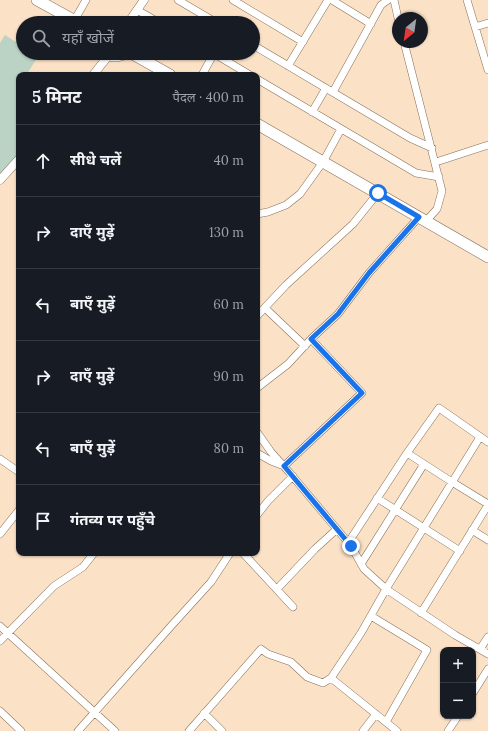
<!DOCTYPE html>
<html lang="hi">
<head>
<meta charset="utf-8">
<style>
  body { margin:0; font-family:Lora,"Noto Sans Devanagari",serif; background:#20242c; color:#f1f3f6 }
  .controls { position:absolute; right:12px; bottom:12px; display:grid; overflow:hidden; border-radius:8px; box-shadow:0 1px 3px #0004 }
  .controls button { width:36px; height:36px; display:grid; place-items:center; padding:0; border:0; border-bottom:1px solid #363941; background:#171b24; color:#f1f3f6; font:20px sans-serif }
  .compass { position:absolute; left:392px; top:12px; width:36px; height:36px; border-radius:50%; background:#171b24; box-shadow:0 1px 3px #0004; rotate:209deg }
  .stop { position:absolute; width:12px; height:12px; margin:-9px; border:3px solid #1a73e8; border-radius:50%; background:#fff }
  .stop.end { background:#1a73e8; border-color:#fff; box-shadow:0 1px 4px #0008 }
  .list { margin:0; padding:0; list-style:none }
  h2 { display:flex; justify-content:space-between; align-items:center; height:52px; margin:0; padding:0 16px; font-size:17px }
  h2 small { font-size:13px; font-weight:400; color:#9ea1a6 }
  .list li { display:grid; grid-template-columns:26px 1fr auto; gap:12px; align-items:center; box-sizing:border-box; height:72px; padding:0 16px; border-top:1px solid #363941 }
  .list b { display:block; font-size:15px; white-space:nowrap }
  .list em { font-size:13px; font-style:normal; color:#9ea1a6 }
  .icon { flex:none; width:22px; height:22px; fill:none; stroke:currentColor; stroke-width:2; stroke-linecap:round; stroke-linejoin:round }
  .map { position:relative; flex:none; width:488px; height:731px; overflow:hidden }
  .search { position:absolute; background:#171b24; box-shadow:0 1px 3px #0004; left:16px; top:16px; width:244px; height:44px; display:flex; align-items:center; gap:10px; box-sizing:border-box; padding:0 14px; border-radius:22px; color:#9ea1a6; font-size:15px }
  .panel { position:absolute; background:#171b24; box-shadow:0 1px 3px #0004; left:16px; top:72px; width:244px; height:484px; border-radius:8px }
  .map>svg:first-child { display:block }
  .green { fill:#bad3c4 }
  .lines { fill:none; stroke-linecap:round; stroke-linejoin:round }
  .minor-casing { stroke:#877158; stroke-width:8 }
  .tertiary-casing { stroke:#877158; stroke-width:9 }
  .primary-casing { stroke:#877158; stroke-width:12 }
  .minor { stroke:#fff; stroke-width:7 }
  .tertiary { stroke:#fff; stroke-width:8 }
  .primary { stroke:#fff; stroke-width:11 }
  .route { stroke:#1a73e8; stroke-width:5 }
</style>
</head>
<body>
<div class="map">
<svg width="488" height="731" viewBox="0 0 488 731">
  <rect width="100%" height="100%" fill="#fbe1c6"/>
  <path class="green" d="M22 32 23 33V53H40L27 74 29 75H19V158L0 179V43L5 35 16 42Z"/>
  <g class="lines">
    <defs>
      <path id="minor" d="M178 0 217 23
        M233 0 303 42
        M332 0 371 24
        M394 0 398 18
        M467 0 488 70
        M137 10 160 23
        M74 21 86 0
        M475 27 488 23
        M404 42 442 191 437 209 426 221
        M253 45 410 138 432 148
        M213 53 250 75
        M288 66 328 0
        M202 75 214 53
        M257 79 416 173 439 177
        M333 92 381 5 388 0
        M312 112 326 88
        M436 162 488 145
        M257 214 268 212 286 205 300 194 323 162 341 129
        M265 308 305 346
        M257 316 286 285 353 224 378 193
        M257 388 288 364 311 339 338 314 369 273 419 217
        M257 432 271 452 289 472 351 546 364 569 386 589 455 635 488 654
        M257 453 271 461 284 466 362 393 311 339
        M407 453 452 482 488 504
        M0 459 19 472
        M377 498 460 551
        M257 515 268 501 293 476
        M472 530 488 540
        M0 534 19 510
        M348 543 407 453 439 408 488 442
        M243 553 293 607
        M361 564 424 464
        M277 589 315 549 337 529
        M421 613 488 505
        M371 616 427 650 386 722
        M0 626 115 731
        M0 641 54 586 83 567 94 553
        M480 649 488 637
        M473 693 488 669
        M0 711 21 731
        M204 713 222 731
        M78 731 172 625 211 582 230 553
        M189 731 261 649 268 654 291 662 307 677 323 683 331 678
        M363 731 376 714
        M397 731 331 678 361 633 386 589 480 437
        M448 731 458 716"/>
      <path id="tertiary" d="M128 23 144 0
        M93 75 109 55
        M0 180 19 159"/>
      <path id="primary" d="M37 0 79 23
        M106 53C112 57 118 57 125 53
        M131 53 170 75
        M257 124 488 257"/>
    </defs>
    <use href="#minor" class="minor-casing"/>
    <use href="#tertiary" class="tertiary-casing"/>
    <use href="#primary" class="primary-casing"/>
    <use href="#minor" class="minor"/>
    <use href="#tertiary" class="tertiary"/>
    <use href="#primary" class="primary"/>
  </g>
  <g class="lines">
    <path class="route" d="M351 546 284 466 362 393 311 339 338 314 369 273 419 217 378 193"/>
  </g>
</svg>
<div class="controls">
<button>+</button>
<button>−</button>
</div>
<svg class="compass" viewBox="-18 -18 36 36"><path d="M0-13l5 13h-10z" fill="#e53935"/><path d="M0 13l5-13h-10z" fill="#9ea1a6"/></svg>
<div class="stop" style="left:378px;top:193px"></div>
<div class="stop end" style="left:351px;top:546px"></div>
<div class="search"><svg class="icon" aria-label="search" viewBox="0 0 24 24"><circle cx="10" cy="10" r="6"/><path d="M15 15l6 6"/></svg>यहाँ खोजें</div>
<section class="panel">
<h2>5 मिनट<small>पैदल · 400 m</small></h2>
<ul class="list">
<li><svg class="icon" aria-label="ahead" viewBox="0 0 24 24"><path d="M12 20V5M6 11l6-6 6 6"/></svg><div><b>सीधे चलें</b></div><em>40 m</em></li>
<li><svg class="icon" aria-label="right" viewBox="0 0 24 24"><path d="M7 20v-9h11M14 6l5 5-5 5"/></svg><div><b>दाएँ मुड़ें</b></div><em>130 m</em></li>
<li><svg class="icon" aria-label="left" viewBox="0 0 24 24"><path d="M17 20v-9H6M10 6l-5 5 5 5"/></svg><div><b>बाएँ मुड़ें</b></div><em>60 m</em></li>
<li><svg class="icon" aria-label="right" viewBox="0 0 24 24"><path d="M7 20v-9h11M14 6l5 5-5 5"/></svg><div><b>दाएँ मुड़ें</b></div><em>90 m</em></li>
<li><svg class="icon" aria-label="left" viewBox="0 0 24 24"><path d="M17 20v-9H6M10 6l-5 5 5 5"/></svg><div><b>बाएँ मुड़ें</b></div><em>80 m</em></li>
<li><svg class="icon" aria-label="arrive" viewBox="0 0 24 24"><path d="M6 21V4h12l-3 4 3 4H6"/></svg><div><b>गंतव्य पर पहुँचे</b></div></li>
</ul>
</section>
</div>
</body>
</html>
